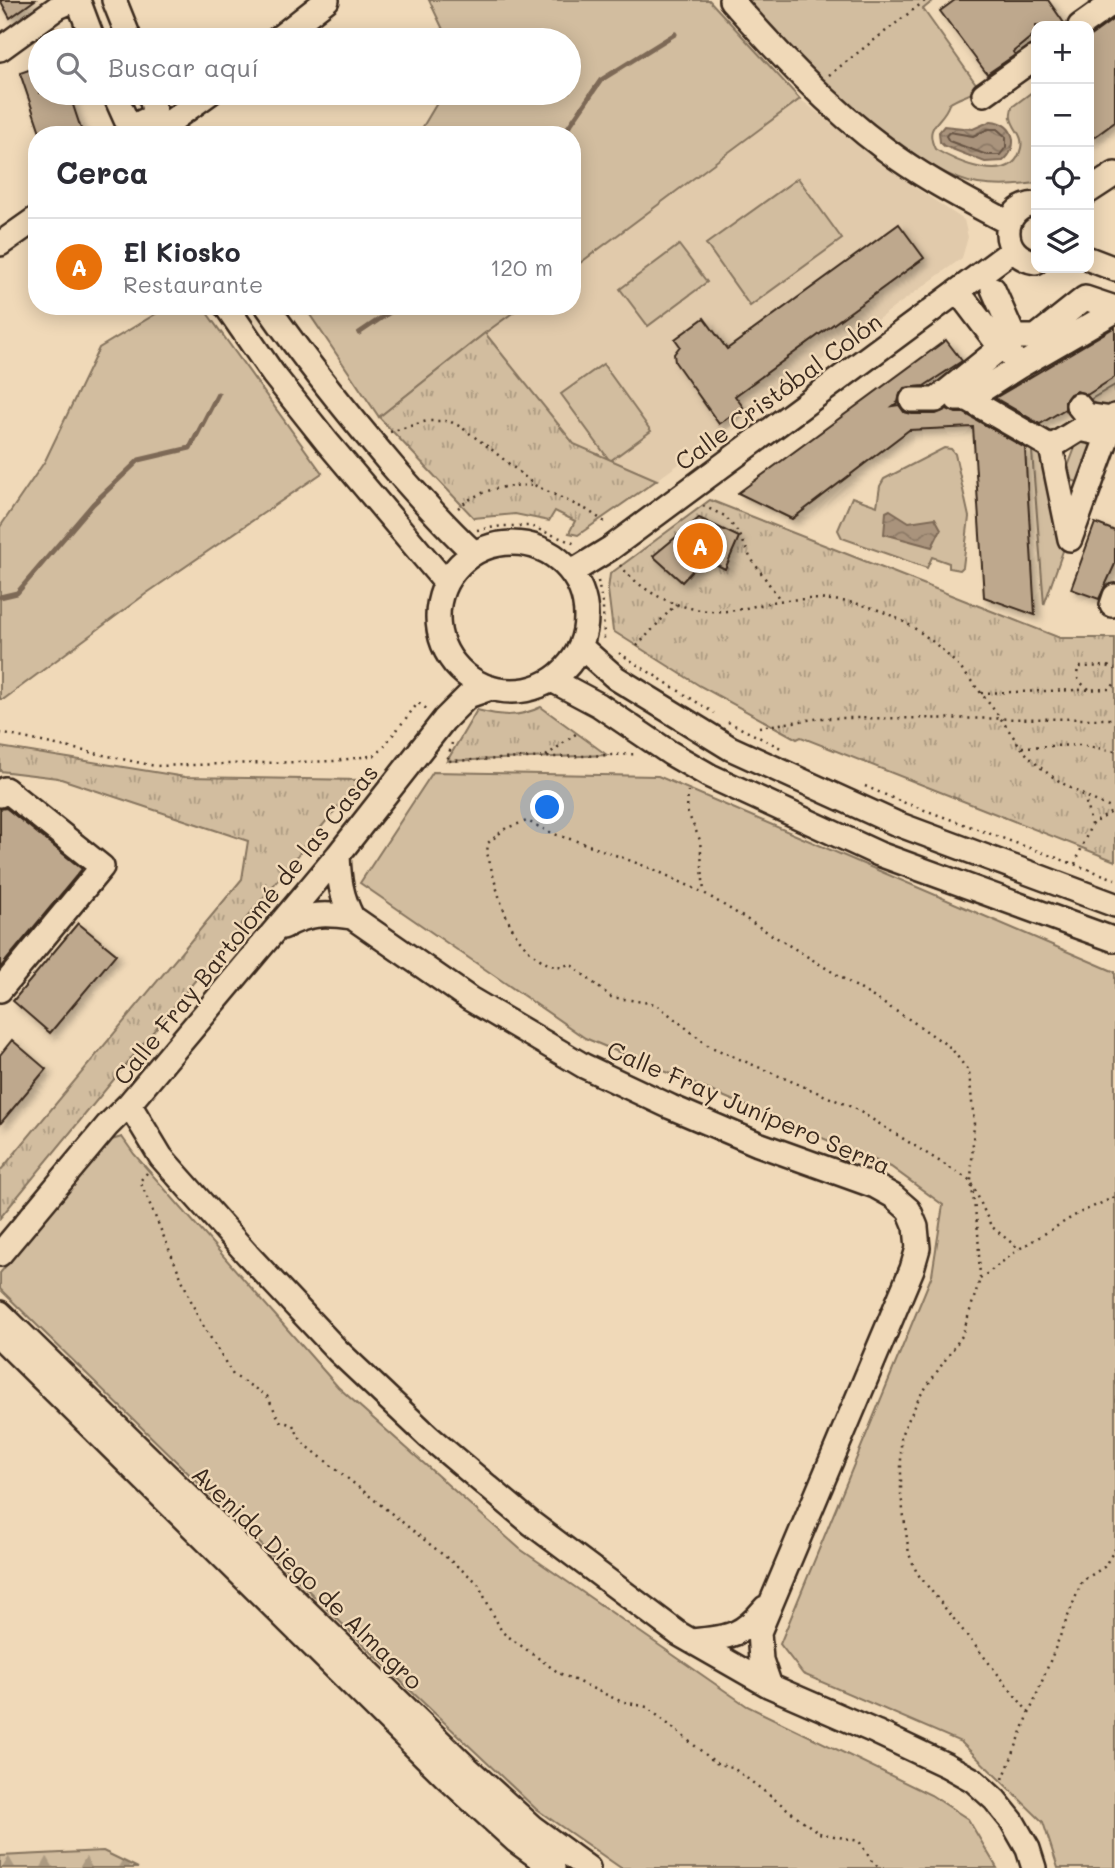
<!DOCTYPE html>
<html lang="es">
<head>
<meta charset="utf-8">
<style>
  body { margin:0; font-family:Mali,sans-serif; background:#f2f2f3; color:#2b2b33 }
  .controls { position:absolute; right:21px; top:21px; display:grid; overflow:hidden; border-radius:14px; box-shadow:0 4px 18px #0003 }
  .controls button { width:63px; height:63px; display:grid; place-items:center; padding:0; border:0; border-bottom:2px solid #e1e1e2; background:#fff; color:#2b2b33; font:35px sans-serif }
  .you { position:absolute; left:548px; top:808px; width:24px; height:24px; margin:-18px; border:5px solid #fff; border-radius:50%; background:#1a73e8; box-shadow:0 0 0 10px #1a73e833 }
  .badge { display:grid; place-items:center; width:46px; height:46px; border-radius:50%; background:#111827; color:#fff; font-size:23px; font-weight:700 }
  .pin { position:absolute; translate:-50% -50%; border:4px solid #fff; box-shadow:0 2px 7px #0006 }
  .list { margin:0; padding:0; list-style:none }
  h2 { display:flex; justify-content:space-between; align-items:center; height:91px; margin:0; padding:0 28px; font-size:30px }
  h2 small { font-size:23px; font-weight:400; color:#7c7c81 }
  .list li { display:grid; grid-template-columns:46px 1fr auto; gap:21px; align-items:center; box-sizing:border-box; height:98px; padding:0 28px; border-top:2px solid #e1e1e2 }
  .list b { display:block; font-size:26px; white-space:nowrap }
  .list p { margin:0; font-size:23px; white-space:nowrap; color:#7c7c81 }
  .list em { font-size:23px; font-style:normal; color:#7c7c81 }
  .icon { flex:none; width:38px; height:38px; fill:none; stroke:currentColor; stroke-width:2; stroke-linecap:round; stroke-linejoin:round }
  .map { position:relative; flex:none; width:1115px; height:1868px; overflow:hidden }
  .search { position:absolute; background:#fff; box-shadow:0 4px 18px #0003; left:28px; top:28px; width:553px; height:77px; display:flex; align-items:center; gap:18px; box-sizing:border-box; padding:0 24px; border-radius:38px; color:#7c7c81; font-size:26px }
  .panel { position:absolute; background:#fff; box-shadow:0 4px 18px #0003; left:28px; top:126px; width:553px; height:189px; border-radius:28px }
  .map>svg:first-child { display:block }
  .built { fill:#e1caab }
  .green { fill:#d2bd9f; stroke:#86745e; stroke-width:2 }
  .forest { fill:url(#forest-firs); stroke:#86745e; stroke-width:2 }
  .park { fill:url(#park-tufts); stroke:#86745e; stroke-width:2 }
  .water { fill:url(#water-waves); stroke:#7d6956; stroke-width:2 }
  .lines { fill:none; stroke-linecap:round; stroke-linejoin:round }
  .shore { stroke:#675444; stroke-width:2 }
  .stream { stroke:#7d6956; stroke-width:5 }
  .building { fill:#bea88d; stroke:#3b2a1e; stroke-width:2; filter:url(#shadow) }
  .minor-casing { stroke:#3b2a1e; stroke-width:28 }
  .path { stroke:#3b2a1e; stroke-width:2.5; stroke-dasharray:2 5; stroke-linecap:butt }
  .minor { stroke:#f0d9b8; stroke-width:23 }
  .labels { text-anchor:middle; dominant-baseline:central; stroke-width:5; stroke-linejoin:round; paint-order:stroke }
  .street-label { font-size:24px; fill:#3b2a1e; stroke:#f0d9b8 }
</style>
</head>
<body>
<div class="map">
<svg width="1115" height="1868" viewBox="0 0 1115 1868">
  <defs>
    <pattern id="forest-firs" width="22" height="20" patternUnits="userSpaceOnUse" patternTransform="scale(1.75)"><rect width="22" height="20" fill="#d2bd9f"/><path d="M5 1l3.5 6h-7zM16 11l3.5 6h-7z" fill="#ac9a81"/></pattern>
    <pattern id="park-tufts" width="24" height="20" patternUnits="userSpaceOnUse" patternTransform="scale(1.75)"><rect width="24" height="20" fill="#d2bd9f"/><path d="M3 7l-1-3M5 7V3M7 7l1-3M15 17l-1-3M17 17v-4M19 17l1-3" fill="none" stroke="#ac9a81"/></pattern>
    <pattern id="water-waves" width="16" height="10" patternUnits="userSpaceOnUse" patternTransform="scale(1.75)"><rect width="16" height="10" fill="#a9937c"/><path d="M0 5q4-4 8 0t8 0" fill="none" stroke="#8b7865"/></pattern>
    <filter id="shadow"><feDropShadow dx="5" dy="5" stdDeviation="3.5" flood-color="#0004"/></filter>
  </defs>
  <rect width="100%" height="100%" fill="#f0d9b8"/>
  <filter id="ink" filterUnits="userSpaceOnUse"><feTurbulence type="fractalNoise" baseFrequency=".0143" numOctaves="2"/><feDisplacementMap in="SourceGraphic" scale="14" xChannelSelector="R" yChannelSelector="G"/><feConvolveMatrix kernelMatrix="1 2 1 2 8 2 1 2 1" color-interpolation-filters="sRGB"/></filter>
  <g filter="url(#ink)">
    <path class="built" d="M800 99 916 188 964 220 968 237 962 258 657 480 574 444 485 333 520 306H572V268Z"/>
    <path class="green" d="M429 0H709L800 99 572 269V135H418L443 93H569V40H448Z
      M738 0H934L923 9 979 88C968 97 960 96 949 104 943 123 923 124 935 149 956 162 1013 187 1021 148 1024 135 1013 129 1011 118 1010 114 1012 110 1012 107L1036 89V183C1016 186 998 187 978 184 948 179 922 160 898 142 839 101 789 51 738 0Z
      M798 178 842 239 750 306 706 244Z
      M679 245 707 282 648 326 620 289Z
      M169 306H202L322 473 147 593 4 699H0V527L45 461 99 348Z
      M304 306H522L485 333 379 417Z
      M603 364 651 431 610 461 561 394Z
      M1115 385V407L1112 417 1081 405Z
      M1081 432 1103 440 1087 486 1064 477Z
      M1031 439 1045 448 1064 548 1044 605Z
      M944 448 951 449 955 454 969 517 963 567 960 570 949 568V563L932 557 927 568 842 538 838 530 852 497 877 506 880 486 884 479Z
      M433 772 658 776 1115 972V1868H1058L1043 1822 961 1742 803 1674 780 1644 932 1275 943 1205 891 1167 585 1038 360 883Z
      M122 1137 134 1154 338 1387 520 1549 747 1706 931 1795 968 1819 997 1868H621L536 1809 410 1690 0 1289V1273L108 1141Z"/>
    <path class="forest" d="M103 1851 138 1868H0V1856Z"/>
    <path class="park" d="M485 333 574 444 657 480 578 535 569 533 575 521 555 511 549 521 515 514 474 518 379 417Z
      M710 500 1060 638H1115V861L801 737 797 739 700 686 613 631 608 590 610 574Z
      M541 707 607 755 447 761 477 710C501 716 518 718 541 707Z
      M0 747 185 777 360 780 0 1218V1171L242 879 248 841 58 778 0 771Z"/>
    <path class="water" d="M991 121C1015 123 1020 147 1003 161L985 162 944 146 940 142 939 132 944 126 973 129Z
      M890 510 909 522 935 518 941 529 932 547 884 534 886 512Z"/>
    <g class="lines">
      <path class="shore" d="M988 129H997L1006 137V147L1000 155H987L949 141 946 136 949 132 973 136Z"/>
      <path class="stream" d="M563 135 601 80 675 34
        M359 333 399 306
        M0 597 17 593 93 504 139 460 190 448 218 394"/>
    </g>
    <path class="building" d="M0 0H35L10 18Z
      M955 0H1048L1066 26H1036V33L1013 52 1015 55 987 74 940 11Z
      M1115 18V122L1089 141V37Z
      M40 66V93H69L83 135H41L20 73Z
      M899 224 924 258 735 396 743 407 719 424 675 362 674 354 680 346 675 339 704 318 727 349Z
      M1115 327V377L1087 395 1077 391 1070 394 1065 401V409L1040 424 995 398Z
      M946 340 962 361 924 386 904 388 900 394 898 402 893 406 899 405 904 412 912 414H936L947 409 956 413H964L1025 448 1035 615 984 597 973 427 909 430 792 519 738 493Z
      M699 518 739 537 725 569 704 558 682 582 653 556Z
      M1095 523 1115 531V564L1099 599 1071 589Z
      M6 808 82 869 0 968V809Z
      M78 923 116 954 50 1033 13 1001Z
      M12 1040 46 1069 0 1124V1055Z"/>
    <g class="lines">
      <defs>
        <path id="minor" d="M78 0 93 40
          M114 0 130 40
          M731 0C779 54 827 106 885 149 923 178 967 200 1009 223
          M1080 26 1115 1
          M276 40 327 0
          M0 49 58 7 74 0
          M114 93 131 131
          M150 93 156 119
          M984 94 1036 57
          M167 124 210 93
          M131 135C140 114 163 114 173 135
          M1089 191 1115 174
          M1036 204C999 206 998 257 1036 262
          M0 244 37 218
          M1089 259 1115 269
          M993 289 1014 337H1036L1085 298 1115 308
          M966 302 1001 348
          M226 306 273 374 327 442 446 583
          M267 306C306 362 349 415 393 467 419 497 445 526 474 553
          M1005 344 1018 367 1115 311
          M957 399H968L1018 367
          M968 399 1051 447 1070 539 1115 416
          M912 400H936L1014 337
          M1078 405 1086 415 1112 419
          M1051 447 1080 429 1108 435
          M438 617a74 74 0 1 1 148 0a74 74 0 1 1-148 0Z
          M572 572 611 548 1013 250
          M1112 605 1115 596
          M581 647 616 678 730 748 895 823 1115 905
          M552 680 599 705 670 753 710 776 879 854 1115 940
          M491 688 468 696 444 720 338 855 129 1104 161 1157 248 1255 338 1351 429 1437 531 1523 679 1634 770 1686 876 1732 946 1765 973 1780 995 1800 1012 1821 1028 1849 1034 1868
          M0 795 5 789 102 867 0 990
          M338 855C339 879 341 896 352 917L470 999 584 1066 671 1107 758 1144 875 1186 893 1196 909 1210 916 1227 918 1248 912 1269 759 1632 761 1660 770 1686
          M283 927C308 913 324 913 352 917
          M0 1254 107 1126 129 1104
          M0 1313 465 1766 532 1827 588 1868
          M0 1337 447 1778 516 1841 553 1868
          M691 1641C728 1637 740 1638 765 1608"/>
      </defs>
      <use href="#minor" class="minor-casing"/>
      <path class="path" d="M829 75 926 0
        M390 432 427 421H449L461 427 491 449 536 486 587 510 608 524
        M703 506 725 516 740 535 750 557 781 601
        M458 508C480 489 506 484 536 486
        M477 530 502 526H530L578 545
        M620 565C645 597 688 614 728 611 748 609 766 602 786 600 813 598 844 599 870 607 932 628 963 669 1001 719 1011 733 1021 749 1033 761 1057 783 1086 797 1115 810
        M598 581 603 608 604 639
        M637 646 676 604
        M619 653 714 713
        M1089 689C1080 683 1074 678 1079 667L1107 666 1115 669
        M981 693 1110 689 1115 683
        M728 722 785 750
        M759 727 822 718 1115 719
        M0 733 155 766 334 761 377 755 418 703 427 709
        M452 743 447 761 638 754
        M1022 747 1080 745 1115 751
        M546 756 577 733
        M865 786 897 800 1115 879
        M688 791 687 811 700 840 704 893
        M1091 825 1115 810
        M1075 864 1091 825 1085 798
        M147 1173 140 1181 198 1317 233 1375 267 1396 280 1421 293 1425 302 1442 477 1582 502 1632 559 1673 620 1701 647 1707 716 1763 732 1767 819 1833 859 1841 873 1863 881 1868
        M980 1279 1019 1249
        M1029 1713 917 1573 909 1554 901 1495V1435L920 1396 962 1336 980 1279 978 1231 971 1181 974 1122 969 1072 951 1048 912 1021 704 893 655 870 586 844 554 834 527 821 506 828 488 843 487 853C498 891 505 936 540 959 551 967 558 968 570 964L611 997 656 1004 709 1046 854 1108 971 1181 991 1226 1019 1249 1079 1213 1115 1197
        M1003 1779 1082 1581 1104 1567 1115 1549"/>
      <use href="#minor" class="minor"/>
    </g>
  </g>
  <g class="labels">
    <g class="street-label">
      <text transform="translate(778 391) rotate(-36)">Calle Cristóbal Colón</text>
      <text transform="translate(245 924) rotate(-51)">Calle Fray Bartolomé de las Casas</text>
      <text transform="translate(749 1107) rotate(23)">Calle Fray Junípero Serra</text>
      <text transform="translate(308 1577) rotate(44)">Avenida Diego de Almagro</text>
    </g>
  </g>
</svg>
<div class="controls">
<button>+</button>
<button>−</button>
<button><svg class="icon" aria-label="locate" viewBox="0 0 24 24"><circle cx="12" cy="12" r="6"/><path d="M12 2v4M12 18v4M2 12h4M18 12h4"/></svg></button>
<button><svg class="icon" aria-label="layers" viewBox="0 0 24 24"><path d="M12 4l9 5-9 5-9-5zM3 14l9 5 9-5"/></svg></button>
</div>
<div class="you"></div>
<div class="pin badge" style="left:700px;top:546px;background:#e8710a">A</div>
<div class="search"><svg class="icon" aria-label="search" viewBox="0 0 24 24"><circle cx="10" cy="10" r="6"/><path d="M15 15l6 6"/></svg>Buscar aquí</div>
<section class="panel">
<h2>Cerca<small></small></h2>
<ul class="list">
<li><span class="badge" style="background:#e8710a">A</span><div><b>El Kiosko</b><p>Restaurante</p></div><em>120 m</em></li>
</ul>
</section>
</div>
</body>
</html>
